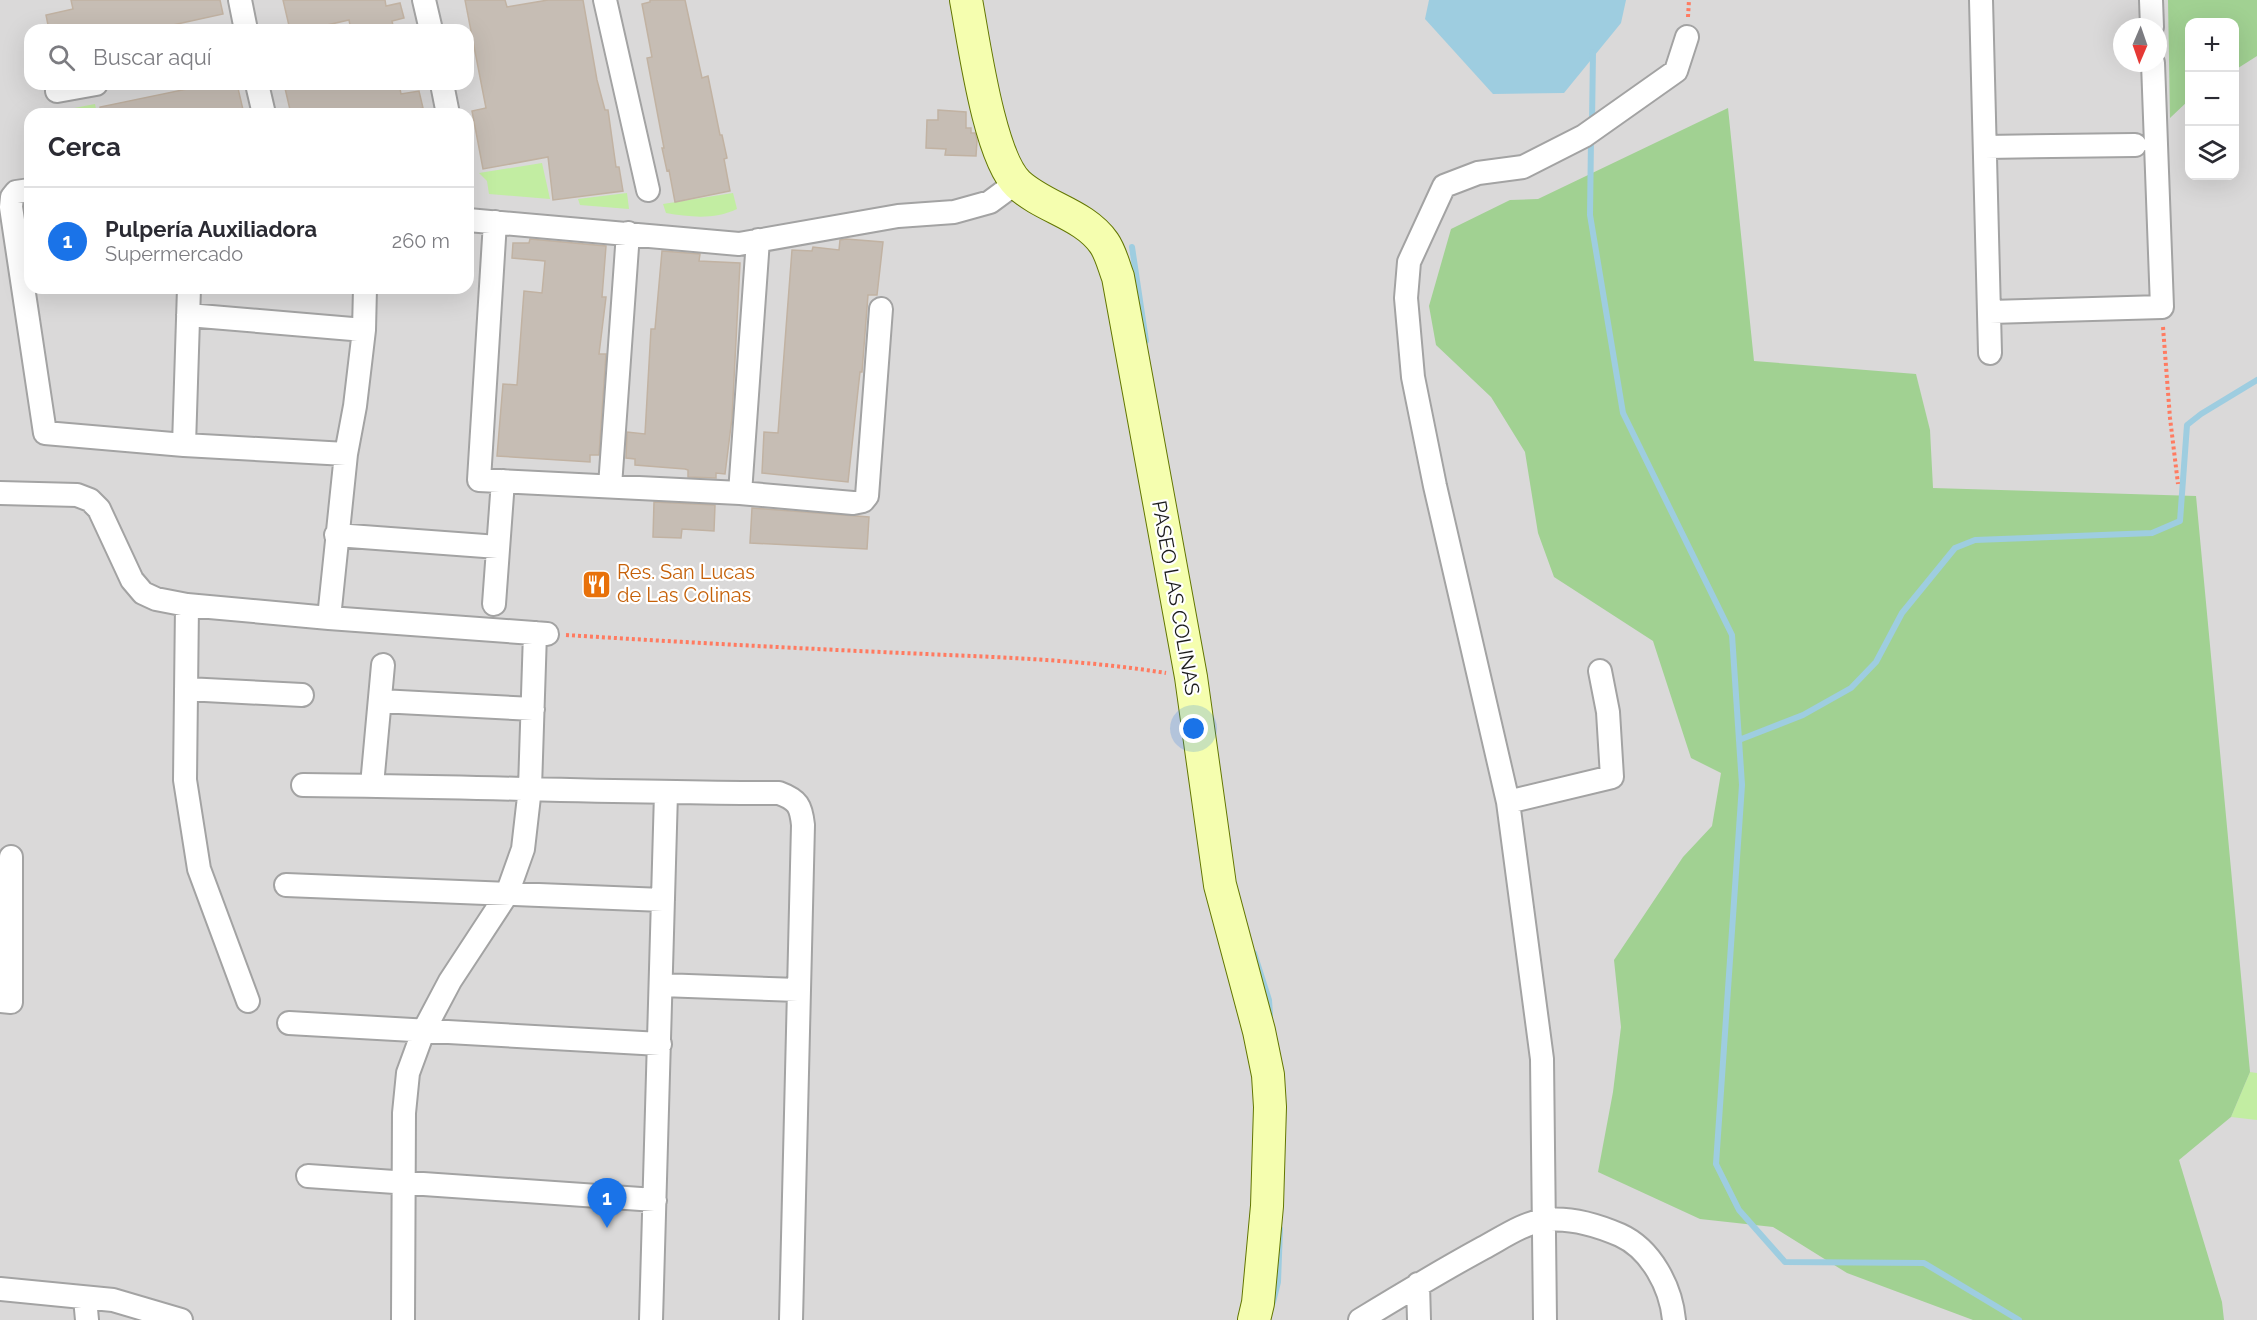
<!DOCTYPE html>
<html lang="es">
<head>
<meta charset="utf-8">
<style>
  body { margin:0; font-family:Raleway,sans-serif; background:#f7f7f7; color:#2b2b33 }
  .controls { position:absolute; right:18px; top:18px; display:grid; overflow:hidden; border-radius:12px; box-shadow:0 6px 24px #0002 }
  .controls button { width:54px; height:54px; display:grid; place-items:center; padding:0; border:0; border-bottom:2px solid #e1e1e2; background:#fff; color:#2b2b33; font:30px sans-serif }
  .compass { position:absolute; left:2113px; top:18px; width:54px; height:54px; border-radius:50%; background:#fff; box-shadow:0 6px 24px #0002; rotate:182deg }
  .you { position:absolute; left:1194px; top:729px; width:21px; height:21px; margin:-15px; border:4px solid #fff; border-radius:50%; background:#1a73e8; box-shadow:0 0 0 9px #1a73e833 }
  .badge { display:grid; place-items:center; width:39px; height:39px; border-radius:50%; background:#1a73e8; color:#fff; font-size:20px; font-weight:700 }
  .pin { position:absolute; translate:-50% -50px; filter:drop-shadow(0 2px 3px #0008) }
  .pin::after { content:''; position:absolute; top:32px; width:21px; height:18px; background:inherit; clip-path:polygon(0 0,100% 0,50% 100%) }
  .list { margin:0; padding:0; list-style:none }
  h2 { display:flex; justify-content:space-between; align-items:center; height:78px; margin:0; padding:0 24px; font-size:26px }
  h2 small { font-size:20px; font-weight:400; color:#7c7c81 }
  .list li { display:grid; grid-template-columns:39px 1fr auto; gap:18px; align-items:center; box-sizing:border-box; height:108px; padding:0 24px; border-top:2px solid #e1e1e2 }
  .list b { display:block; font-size:22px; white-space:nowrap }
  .list p { margin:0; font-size:20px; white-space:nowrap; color:#7c7c81 }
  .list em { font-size:20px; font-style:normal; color:#7c7c81 }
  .icon { flex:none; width:33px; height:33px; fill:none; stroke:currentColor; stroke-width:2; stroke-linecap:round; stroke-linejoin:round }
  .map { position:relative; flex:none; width:2257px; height:1320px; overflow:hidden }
  .search { position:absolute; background:#fff; box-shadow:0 6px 24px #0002; left:24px; top:24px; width:450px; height:66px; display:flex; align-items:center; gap:15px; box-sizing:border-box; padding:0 21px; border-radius:18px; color:#7c7c81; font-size:22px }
  .panel { position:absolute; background:#fff; box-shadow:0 6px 24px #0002; left:24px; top:108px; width:450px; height:186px; border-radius:18px }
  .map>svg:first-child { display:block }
  .residential { fill:#dad9d9; fill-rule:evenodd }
  .grass { fill:#c2eda2 }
  .forest { fill:#a1d192 }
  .water { fill:#9ecde0 }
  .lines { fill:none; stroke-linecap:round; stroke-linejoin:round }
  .stream { stroke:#9ecde0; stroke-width:6 }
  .building { fill:#c6bdb4; stroke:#c1b2a2; stroke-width:1.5 }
  .street-casing { stroke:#a3a3a3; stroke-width:26 }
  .secondary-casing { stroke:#627600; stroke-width:34 }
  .path { stroke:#ff7b61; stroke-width:4; stroke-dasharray:3 3; stroke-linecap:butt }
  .street { stroke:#fff; stroke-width:22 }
  .secondary { stroke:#f5feaf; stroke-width:32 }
  .labels { text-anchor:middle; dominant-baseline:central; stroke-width:4.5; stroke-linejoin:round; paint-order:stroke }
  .food-label { font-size:20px; fill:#c56008; stroke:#fff; text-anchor:start }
  .street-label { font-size:20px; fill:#1c1c1c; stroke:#fff }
</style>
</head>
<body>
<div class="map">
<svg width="2257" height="1320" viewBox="0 0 2257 1320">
  <rect width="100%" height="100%" fill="#efebe1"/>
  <path class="residential" d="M0 0H2257V1320H0ZM2190 22H2234V176H2190ZM2122 27H2158V63H2122ZM30 30H468V84H30ZM30 114H468V288H30Z"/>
  <path class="grass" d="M95 104 97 114H70L69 109Z
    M542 163 550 199 489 194 487 181 479 173Z
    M627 193 629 209 580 205 578 199Z
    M733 193 737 209C714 220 690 217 666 213L663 204Z
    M2250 1072 2257 1073V1120L2231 1117Z"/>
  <path class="forest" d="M2168 0H2257V56L2235 70 2234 22H2190L2189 100 2170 118Z
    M1728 108 1754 361 1916 374 1930 430 1933 488 2196 496 2250 1072 2231 1117 2179 1160 2222 1302 2224 1320H1973L1847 1273 1773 1227 1700 1219 1598 1172 1613 1092 1621 1027 1614 960 1683 857 1712 826 1721 773 1691 758 1653 641 1554 577 1538 533 1525 452 1491 397 1436 345 1429 306 1451 229 1510 200 1538 199Z"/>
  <path class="water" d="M1429 0H1626L1621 23 1564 93 1493 94 1425 19Z"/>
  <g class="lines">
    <path class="stream" d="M1592 122 1593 52
      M1591 139 1590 215 1623 413 1732 635 1742 785 1716 1164 1739 1210 1785 1262 1924 1263 2019 1320
      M1132 247 1146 341
      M1739 740 1803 715 1851 688 1876 662 1902 613 1955 548 1975 540 2152 533 2180 521 2187 425 2201 414 2257 380
      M1254 953 1269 1000 1270 1015
      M1273 1302 1278 1282 1280 1229"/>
  </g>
  <path class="building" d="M71 0H220L223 14 150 30H49L46 15 73 9Z
    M283 0H385L386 6 400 3 404 18 392 21 394 30H351L349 20 305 30H290Z
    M465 0H505L507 7 548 0H583L597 80 605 110H608L616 167H619L623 191 553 200 548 157 483 169 472 111 486 108Z
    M650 0H685L702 78 708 76 720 135H722L727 158 724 159 730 191 675 202 669 170 667 171 662 148H664L647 58 652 57 642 4 650 2Z
    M224 84H237L244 114H100V107L206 85 207 88Z
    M284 84H399L401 94 419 91 423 108 406 112 407 114H291Z
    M938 110 966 112V128H971V133H975L977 140 976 156 945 155 946 149 926 148 927 120H938Z
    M530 239 606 246 602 297H606L599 354H606L599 455H590V462L497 456 503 384 517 385 524 291 542 293 545 261 512 258 513 243H529Z
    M846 239 883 242 877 295H868L862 372H860L848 482 762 473 764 432 778 433 792 250 812 251 813 247 839 250 840 240Z
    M662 251 700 254 699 261 740 263 732 418 725 474 716 473V478L688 477V470L685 469 635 465V459L626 458 627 432 645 434 651 329H655Z
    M654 502 715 505 714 531 682 529 681 538 653 537Z
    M752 508 869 517 867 549 750 543Z"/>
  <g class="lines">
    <defs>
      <path id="street" d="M240 0 246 30
        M424 0 431 30
        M605 0 648 190
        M1981 0 1990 353
        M2151 0 2152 27
        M257 84 264 114
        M442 84 448 114
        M57 91 96 84
        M1985 147 2135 145
        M30 190 16 192 12 197 11 207 45 433 184 445 346 454
        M468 220 739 244 898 216 954 212 990 202 1017 182
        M495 222 479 480 740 493 853 503 863 501 867 496 881 309
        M1990 312 2162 307 2153 63
        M188 315 364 330
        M184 445 189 288
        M610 486 628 233
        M0 493 77 495 90 500 99 509 132 580 143 593 156 599 187 605 329 618 547 634
        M740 493 758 240
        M336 535 498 547
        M494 604 503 481
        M187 605 185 780 199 869 248 1001
        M329 618 346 454 355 406 364 330 365 288
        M186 689 302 695
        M380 701 533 709
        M303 785C462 786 620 793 779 793 798 800 801 806 803 825L791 1320
        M372 785 383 665
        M1508 802 1612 777 1608 712 1600 671
        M286 885 663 900
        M661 985 798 990
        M0 1001 11 1002V857
        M289 1023 660 1044
        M308 1176 655 1200
        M1418 1284 1419 1320
        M0 1289 113 1300 181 1320
        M85 1298 87 1320
        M403 1320 404 1113 408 1073 423 1032 450 981 507 894 523 849 530 788 535 633
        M651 1320 666 793
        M1360 1320C1401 1295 1441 1271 1483 1248 1502 1238 1523 1223 1545 1220 1572 1217 1597 1225 1620 1235 1651 1249 1671 1287 1674 1320
        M1545 1320 1542 1059 1508 802 1435 486 1413 377 1406 298 1409 262 1444 186 1478 173 1523 167 1584 136 1676 71 1687 37"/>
      <path id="secondary" d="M966 0C974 42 989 156 1018 184 1044 208 1084 214 1104 243 1111 253 1114 267 1118 277L1191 677 1220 885 1259 1031 1268 1075 1270 1107 1267 1206 1258 1303 1254 1320"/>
    </defs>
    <use href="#street" class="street-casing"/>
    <use href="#secondary" class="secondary-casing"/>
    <path class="path" d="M1688 17 1689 0
      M2163 327 2170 418 2178 484
      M566 635C678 642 790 648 903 653 990 657 1079 659 1166 673"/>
    <use href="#street" class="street"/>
    <use href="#secondary" class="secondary"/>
  </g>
  <defs>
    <symbol id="restaurant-square" viewBox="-11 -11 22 22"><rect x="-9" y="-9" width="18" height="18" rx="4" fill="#e8710a" stroke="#fff"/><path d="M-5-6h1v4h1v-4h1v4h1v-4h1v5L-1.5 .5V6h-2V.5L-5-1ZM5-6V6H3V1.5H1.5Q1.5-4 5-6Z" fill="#fff"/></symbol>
  </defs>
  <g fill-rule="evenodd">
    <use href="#restaurant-square" x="580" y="568" width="33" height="33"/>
  </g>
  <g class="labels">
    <g class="food-label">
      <text x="617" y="572">Res. San Lucas<tspan x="617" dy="23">de Las Colinas</tspan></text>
    </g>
    <g class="street-label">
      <text transform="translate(1176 598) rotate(80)">PASEO LAS COLINAS</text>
    </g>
  </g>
</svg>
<div class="controls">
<button>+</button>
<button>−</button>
<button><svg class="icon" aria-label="layers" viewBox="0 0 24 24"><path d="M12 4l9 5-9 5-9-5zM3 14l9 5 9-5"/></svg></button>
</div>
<svg class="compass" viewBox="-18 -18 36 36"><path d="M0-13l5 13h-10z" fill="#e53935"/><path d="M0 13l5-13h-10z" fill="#7c7c81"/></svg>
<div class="you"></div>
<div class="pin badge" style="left:607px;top:1228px">1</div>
<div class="search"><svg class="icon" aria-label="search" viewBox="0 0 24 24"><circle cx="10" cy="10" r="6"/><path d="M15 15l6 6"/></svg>Buscar aquí</div>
<section class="panel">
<h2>Cerca<small></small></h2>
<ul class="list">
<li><span class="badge">1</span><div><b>Pulpería Auxiliadora</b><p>Supermercado</p></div><em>260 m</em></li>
</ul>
</section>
</div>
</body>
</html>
